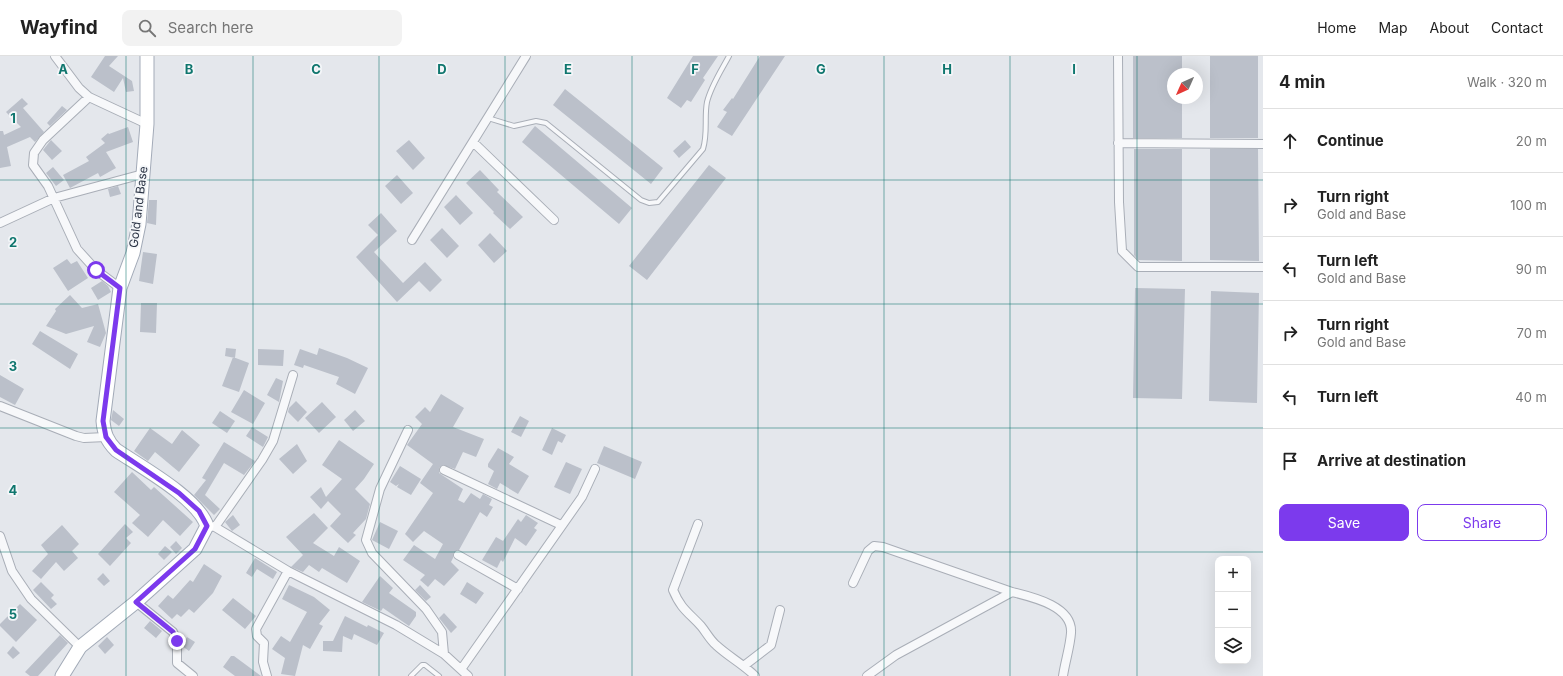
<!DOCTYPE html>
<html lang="en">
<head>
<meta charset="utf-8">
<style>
  body { margin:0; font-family:Inter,sans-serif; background:#f2f2f2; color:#222 }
  .controls { position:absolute; right:12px; bottom:12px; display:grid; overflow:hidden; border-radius:8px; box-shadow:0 4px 16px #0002 }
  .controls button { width:36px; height:36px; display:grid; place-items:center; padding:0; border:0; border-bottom:1px solid #e0e0e0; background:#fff; color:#222; font:20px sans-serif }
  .compass { position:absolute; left:1167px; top:12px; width:36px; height:36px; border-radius:50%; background:#fff; box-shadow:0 4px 16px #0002; rotate:225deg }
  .stop { position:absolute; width:12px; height:12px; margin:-9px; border:3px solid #7c3aed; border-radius:50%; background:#fff }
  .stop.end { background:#7c3aed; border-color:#fff; box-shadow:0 1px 4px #0008 }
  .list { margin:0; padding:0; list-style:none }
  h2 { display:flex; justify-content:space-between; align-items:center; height:52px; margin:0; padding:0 16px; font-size:17px }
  h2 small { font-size:13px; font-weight:400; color:#767676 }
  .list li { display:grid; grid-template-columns:26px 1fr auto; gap:12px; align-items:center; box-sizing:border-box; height:64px; padding:0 16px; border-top:1px solid #e0e0e0 }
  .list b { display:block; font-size:15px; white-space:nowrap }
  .list p { margin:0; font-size:13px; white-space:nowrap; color:#767676 }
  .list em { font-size:13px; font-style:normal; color:#767676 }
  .actions { display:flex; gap:8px; padding:12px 16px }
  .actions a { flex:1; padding:9px 0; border:1px solid #7c3aed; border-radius:8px; text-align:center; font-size:14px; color:#7c3aed }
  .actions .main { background:#7c3aed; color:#fff }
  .icon { flex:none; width:22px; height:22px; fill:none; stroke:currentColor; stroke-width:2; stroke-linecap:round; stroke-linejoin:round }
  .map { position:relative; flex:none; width:1263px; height:620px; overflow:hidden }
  header { display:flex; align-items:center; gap:24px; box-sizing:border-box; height:56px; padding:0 20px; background:#fff; border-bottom:1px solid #e0e0e0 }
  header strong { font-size:19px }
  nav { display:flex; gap:22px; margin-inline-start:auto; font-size:14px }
  .search { width:280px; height:36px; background:#f2f2f2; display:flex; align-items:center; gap:10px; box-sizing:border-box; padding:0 14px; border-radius:8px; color:#767676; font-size:15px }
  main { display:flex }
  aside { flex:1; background:#fff }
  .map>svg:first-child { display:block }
  .building { fill:#bbc0ca }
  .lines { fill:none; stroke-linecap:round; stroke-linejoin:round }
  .service-casing { stroke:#a9aeb7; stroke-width:6 }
  .minor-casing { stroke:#a9aeb7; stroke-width:10 }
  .primary-casing { stroke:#a3abb8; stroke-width:15 }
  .service { stroke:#f7f8fa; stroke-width:4 }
  .minor { stroke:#f7f8fa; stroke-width:8 }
  .primary { stroke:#fff; stroke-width:13 }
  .route { stroke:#7c3aed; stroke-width:5 }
  .grid { fill:none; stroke:#0f766e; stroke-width:1; stroke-opacity:0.55 }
  .labels { text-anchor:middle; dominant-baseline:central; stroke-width:3.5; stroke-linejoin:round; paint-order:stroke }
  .street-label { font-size:12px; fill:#2b3445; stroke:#f4f6f9 }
  .grid-label { font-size:13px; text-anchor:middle; font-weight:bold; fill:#0f766e; stroke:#f4f6f9; stroke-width:3.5; stroke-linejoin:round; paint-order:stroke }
</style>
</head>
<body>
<header>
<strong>Wayfind</strong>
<div class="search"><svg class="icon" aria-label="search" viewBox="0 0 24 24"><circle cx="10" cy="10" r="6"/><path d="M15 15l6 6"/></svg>Search here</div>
<nav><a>Home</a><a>Map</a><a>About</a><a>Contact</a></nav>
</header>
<main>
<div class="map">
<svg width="1263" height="620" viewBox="0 0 1263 620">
  <rect width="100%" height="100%" fill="#e4e7ec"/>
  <path class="building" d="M105 0H118L109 10 132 25 134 35 126 36 123 22 114 36 91 21Z
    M693 0H718L703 22 705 24 691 46 687 44 681 52 667 42Z
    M760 0H785L732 80 717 71 727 56 723 54 732 42 733 43Z
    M1133 0H1182V18H1173V42H1182V82H1133Z
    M1210 0H1258V82H1210Z
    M565 33 663 112 651 128 553 49Z
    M22 42 28 48 23 52 44 76 35 86 30 81 7 91 11 110 0 112V75H3L4 79 21 71 6 56Z
    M62 50 67 54 50 70 47 67Z
    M535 70 632 152 619 168 522 86Z
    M128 71 133 86 106 96 116 112 100 121 98 117 70 132 63 119 89 105 86 101 105 87 101 83 108 77 109 78Z
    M51 84 62 95 52 104 43 94Z
    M409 84 425 102 413 114 396 95Z
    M685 84 691 91 679 102 673 95Z
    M1134 93H1182V205L1138 204 1134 199Z
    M1210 93H1258L1259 205 1210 204Z
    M709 109 726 122 647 224 629 210Z
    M53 111 64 124 56 130 46 117Z
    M480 114 499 134 497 136 523 161 510 173 493 157 494 156 466 127Z
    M397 119 413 137 401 148 385 130Z
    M118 130 121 138 110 141 108 133Z
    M456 139 473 157 460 169 444 151Z
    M149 144H157L156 169 147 167Z
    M381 157 397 175 374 196 403 227 425 206 442 224 430 236 419 225 397 246 356 201 378 179 368 169Z
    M442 172 459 190 447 202 430 184Z
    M490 177 507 195 494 207 478 189Z
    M143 196 157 198 153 228 139 225Z
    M67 203 71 208 77 205 88 222 68 235 53 212Z
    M102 225 108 230 111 236 98 244 91 232Z
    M1135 232 1185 233 1182 343 1133 342Z
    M1211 235 1259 237 1257 347 1209 345Z
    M70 239 82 252 98 248 106 277 100 291 87 286 94 270 66 278 46 270 56 255 55 253Z
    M141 247H157L156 277 140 276Z
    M40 275 78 298 70 313 32 288Z
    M226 292 236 293 235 302 225 300Z
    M319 292 347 302 368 312 355 338 336 328 339 321 304 309 303 312 294 309 300 293 317 299Z
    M258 293 284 294 283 310 258 309Z
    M233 301 249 307 239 336 222 330Z
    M0 319 24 333 15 349 0 341Z
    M276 322 283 325 279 346 267 339Z
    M244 334 265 347 253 368 231 356Z
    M441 338 464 352 453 371 484 383 476 401 463 396 455 413 443 409 439 412V417L463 433 458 444 464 447 471 437 480 443 483 438 492 443 489 449 493 451 487 461 480 456 459 494 453 497V502L451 506 459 514 444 530 435 523 428 531 420 524 425 519 403 504 414 489 435 503 443 488 424 475 413 486 405 478 433 437 420 427 433 408 407 389 422 368 415 361 425 351 430 356Z
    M296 345 307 356 298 366 288 356 289 352Z
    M322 346 336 361 319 377 305 362Z
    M113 354 124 363 119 370 111 364Z
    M355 354 365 365 353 375 344 364Z
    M220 355 235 365 227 377 212 367Z
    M520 360 529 365 521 381 511 376Z
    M252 371 268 381 263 391 246 380Z
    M150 372 172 388 182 374 200 389 179 416 155 396 148 405 134 395Z
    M552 372 566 379 562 387 558 385 552 399 542 394Z
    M339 384 374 408 364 423 355 433 370 448 366 463 353 477 356 479 348 487 330 470 341 458 328 445 321 453 310 441 321 431 326 441 342 423 322 409Z
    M224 386 255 405 244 419 224 407 205 439 220 453 214 459 194 439 206 424 202 422Z
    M297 388 307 405 293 418 279 403Z
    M604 390 642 406 635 423 597 407Z
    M498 392 514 401 509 408 529 420 518 438 500 427 497 433 488 428 494 415 488 411V408Z
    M566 406 582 413 570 438 554 431Z
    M400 410 421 423 411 439 397 431 399 428 396 430 390 426Z
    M132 416 151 434 154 431 193 466 180 480 163 464 148 481 132 467 140 459 114 436Z
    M314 457 328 472 313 487 334 500 339 491 360 505 347 527 322 512 319 516 309 509 303 516 291 511 303 499 286 481Z
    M233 459 240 469 232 475 225 466Z
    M526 459 538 467 534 472 537 474 526 490 515 482 503 506 501 504 497 512 482 504 496 481 503 485 518 463 521 466Z
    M380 466 398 475 389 493 372 484Z
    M125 468 133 476 126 482 131 487 110 510 98 498Z
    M62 469 79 488 72 495 78 502 64 515 56 506 41 523 32 515 48 498 41 489Z
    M176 485 182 492 176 498 170 491Z
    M165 490 172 496 164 504 158 498Z
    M255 502 277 516 273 523 257 513 252 521 246 517Z
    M204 508 222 520 213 537 194 557 189 553 181 561 177 558 172 563 158 550 168 539 173 543 190 524 193 526Z
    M103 517 110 525 104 530 97 523Z
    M380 520 393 532 389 537 416 556V560L409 570 383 552 381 555 362 546Z
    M41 526 54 539 51 542 57 548 51 553 33 534Z
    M467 526 484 537 476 548 460 538Z
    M289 529 314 541 330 554 319 568 323 570 310 593 303 589 295 620 281 618 285 602 272 593 281 580 290 586 307 556 282 543Z
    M420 529 431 541 426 545 415 534Z
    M233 542 256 560 245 573 222 554Z
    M20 548 37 564 16 586 0 570V568Z
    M444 557 457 571 451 577 439 562Z
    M345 560 367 571 368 569 384 577 377 589 354 578 352 584 343 580 342 596 323 595V585H333Z
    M150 565 162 575 156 582 144 572Z
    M60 579 68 587 38 620H30L25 616Z
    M107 581 114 589 105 598 98 590Z
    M187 581 195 586 189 595 182 590Z
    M13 590 20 597 13 603 7 597Z
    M231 600H234L261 620H235L223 611Z"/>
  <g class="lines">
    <defs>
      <path id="service" d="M488 62 514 70 536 65 546 67 641 144 649 147 658 146 703 93C708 77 704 61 707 46 711 30 721 15 729 0
        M411 620 422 609H425L439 620"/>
      <path id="minor" d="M55 0 79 32 89 41 147 68
        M1118 0 1119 146 1122 195 1138 211H1263
        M89 41 43 84 34 97 33 109 48 130 77 193 96 214 120 232
        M473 86 554 164
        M1118 87 1263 88
        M0 167 54 142 143 118
        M412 184 526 0
        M0 350 76 380 84 382 106 381
        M408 374 380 433 366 484 372 497 426 553 442 576 444 598
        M444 414 561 469
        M698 468 673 534C681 553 688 556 701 570 706 576 710 584 716 589 729 601 743 608 755 620
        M207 470 215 471 288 515 396 569 444 598 468 620
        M215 471 262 404 273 385 293 319
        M0 480 12 515 31 543 80 591
        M458 499 518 533
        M853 527 868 495 874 490 883 491 1012 536
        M136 546 173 576 177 585V607L193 620
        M745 609 771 589 780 554
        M462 612 582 441 595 413
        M267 620 263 606 264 587 257 580 256 573 288 515
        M867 620 896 599 1012 536C1032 541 1073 550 1071 577 1070 591 1065 606 1063 620"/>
      <path id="primary" d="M62 620 80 591 136 546 195 493 207 470C198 442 141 411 116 394 107 385 104 377 103 365L120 232 133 197 139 168 147 68V0"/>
    </defs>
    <use href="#service" class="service-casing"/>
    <use href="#minor" class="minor-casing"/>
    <use href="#primary" class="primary-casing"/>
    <use href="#service" class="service"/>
    <use href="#minor" class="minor"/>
    <use href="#primary" class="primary"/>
  </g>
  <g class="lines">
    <path class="route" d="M96 214 120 232 103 365 106 381 116 394 179 437 199 455 207 470 195 493 136 546 173 576 177 585"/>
  </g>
  <path class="grid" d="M126 0V620M253 0V620M379 0V620M505 0V620M632 0V620M758 0V620M884 0V620M1010 0V620M1137 0V620M0 124H1263M0 248H1263M0 372H1263M0 496H1263"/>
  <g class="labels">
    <g class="street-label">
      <text transform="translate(138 151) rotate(-83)">Gold and Base</text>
    </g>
  </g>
  <g class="grid-label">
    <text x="63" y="18">A</text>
    <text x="189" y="18">B</text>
    <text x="316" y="18">C</text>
    <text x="442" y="18">D</text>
    <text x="568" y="18">E</text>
    <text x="695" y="18">F</text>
    <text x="821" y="18">G</text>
    <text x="947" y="18">H</text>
    <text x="1074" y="18">I</text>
    <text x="13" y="67">1</text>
    <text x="13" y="191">2</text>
    <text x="13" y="315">3</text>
    <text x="13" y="439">4</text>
    <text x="13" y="563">5</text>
  </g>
</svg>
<div class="controls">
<button>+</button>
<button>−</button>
<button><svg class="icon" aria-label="layers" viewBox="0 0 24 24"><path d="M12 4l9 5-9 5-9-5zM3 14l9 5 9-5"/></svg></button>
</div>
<svg class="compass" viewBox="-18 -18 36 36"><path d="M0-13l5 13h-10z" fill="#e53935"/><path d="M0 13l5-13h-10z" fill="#767676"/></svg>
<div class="stop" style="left:96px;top:214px"></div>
<div class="stop end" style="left:177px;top:585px"></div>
</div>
<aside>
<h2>4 min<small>Walk · 320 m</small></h2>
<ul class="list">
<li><svg class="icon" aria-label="ahead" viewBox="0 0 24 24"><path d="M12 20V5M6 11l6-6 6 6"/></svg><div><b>Continue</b></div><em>20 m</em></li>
<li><svg class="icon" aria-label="right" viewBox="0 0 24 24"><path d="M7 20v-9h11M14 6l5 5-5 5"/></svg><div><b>Turn right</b><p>Gold and Base</p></div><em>100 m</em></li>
<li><svg class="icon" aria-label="left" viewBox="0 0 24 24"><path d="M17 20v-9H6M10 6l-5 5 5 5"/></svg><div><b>Turn left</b><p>Gold and Base</p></div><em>90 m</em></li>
<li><svg class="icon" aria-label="right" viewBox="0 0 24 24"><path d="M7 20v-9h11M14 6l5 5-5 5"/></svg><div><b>Turn right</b><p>Gold and Base</p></div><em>70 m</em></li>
<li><svg class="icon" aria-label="left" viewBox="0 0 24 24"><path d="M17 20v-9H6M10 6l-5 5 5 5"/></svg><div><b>Turn left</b></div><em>40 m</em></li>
<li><svg class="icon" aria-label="arrive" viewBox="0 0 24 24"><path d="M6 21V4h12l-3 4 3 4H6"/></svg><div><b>Arrive at destination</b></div></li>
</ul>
<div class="actions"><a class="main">Save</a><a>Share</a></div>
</aside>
</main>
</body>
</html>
